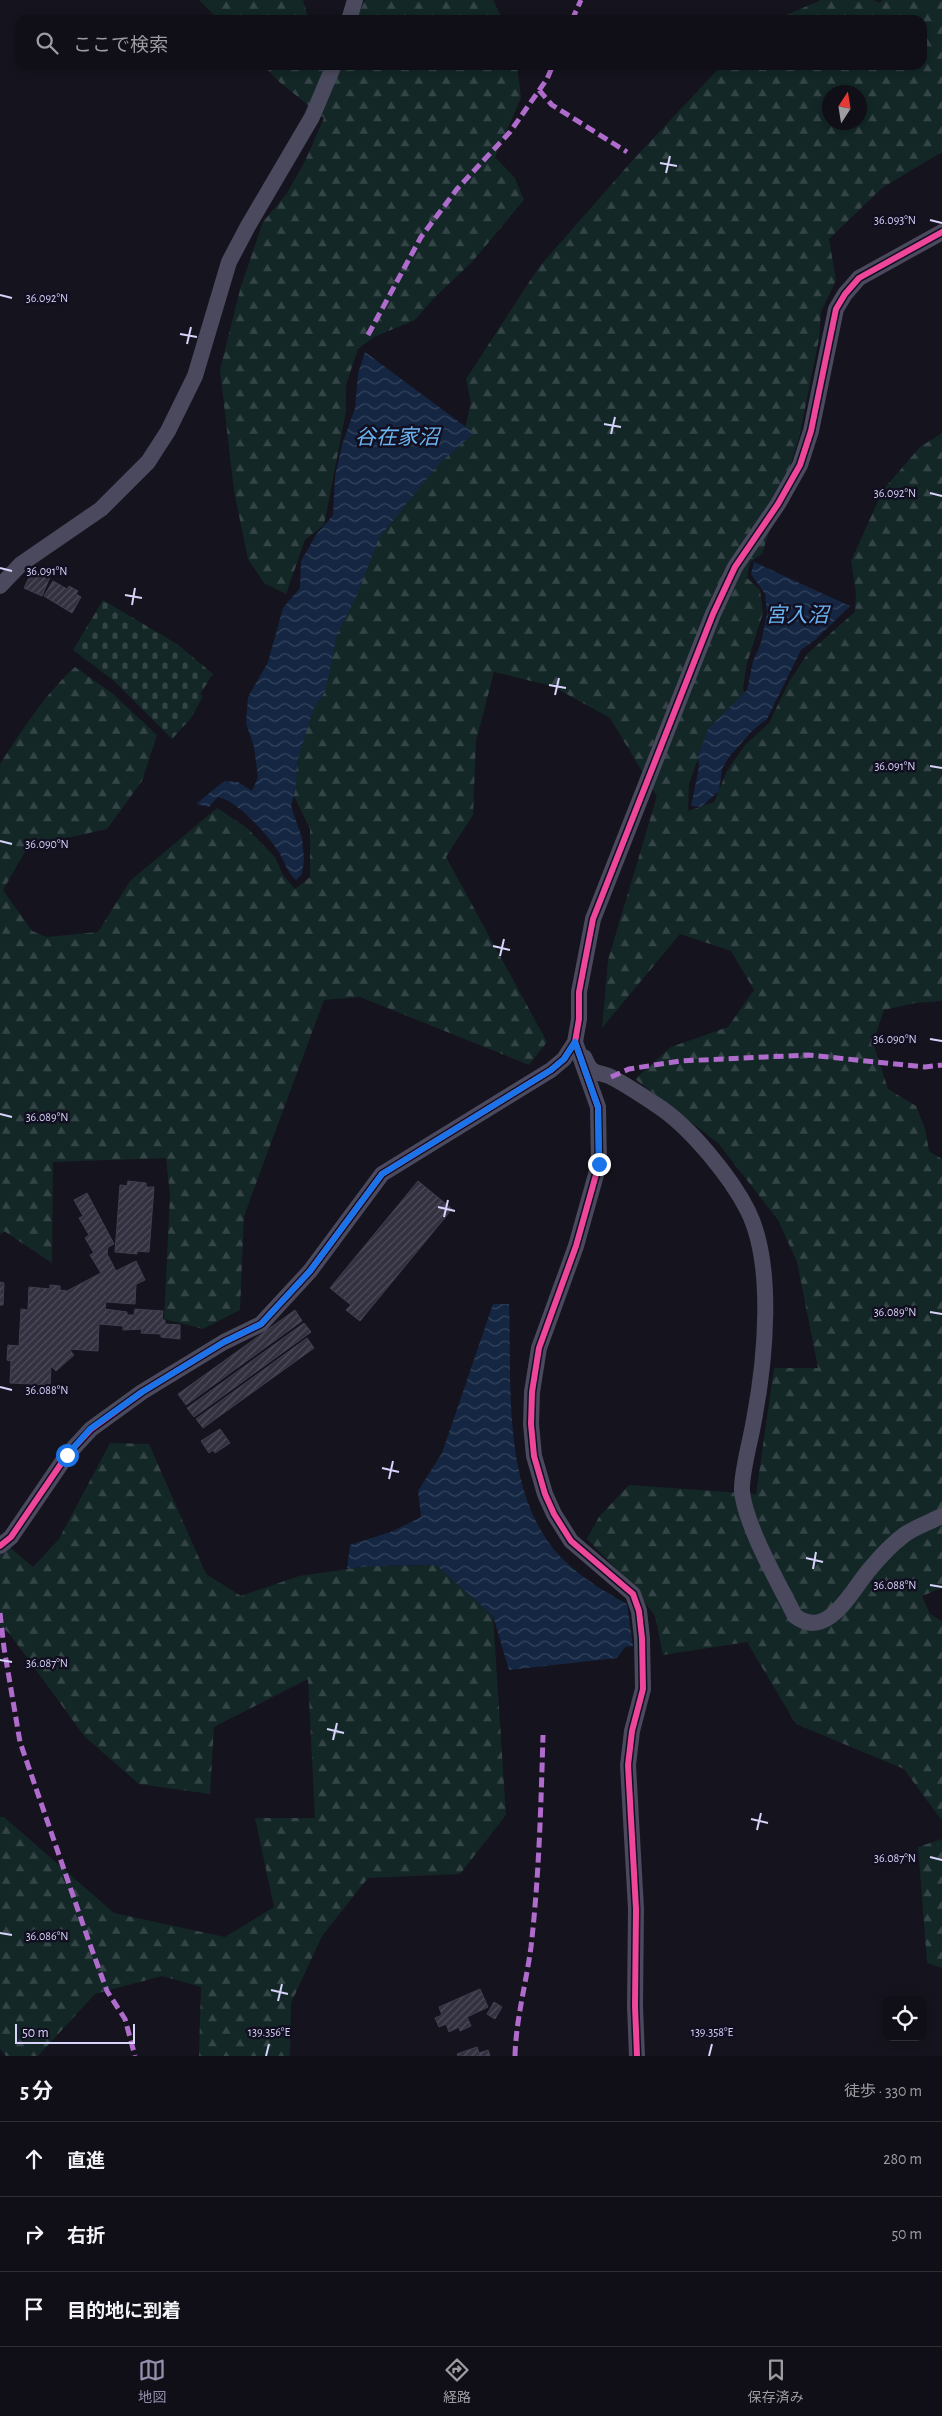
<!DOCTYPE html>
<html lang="ja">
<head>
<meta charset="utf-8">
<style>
  body { margin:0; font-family:"Alegreya Sans","Noto Sans JP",sans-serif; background:#19171f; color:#f1f3f6 }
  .controls { position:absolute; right:15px; bottom:15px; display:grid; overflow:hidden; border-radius:10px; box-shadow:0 2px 8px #0003 }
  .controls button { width:45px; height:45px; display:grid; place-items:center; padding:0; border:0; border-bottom:1px solid #302e35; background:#100e16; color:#f1f3f6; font:25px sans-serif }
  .compass { position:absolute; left:822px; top:85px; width:45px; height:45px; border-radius:50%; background:#100e16; box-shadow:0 2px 8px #0003; rotate:12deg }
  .scale { position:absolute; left:15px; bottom:12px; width:120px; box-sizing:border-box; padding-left:5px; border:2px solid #d7d3fb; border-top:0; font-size:14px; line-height:18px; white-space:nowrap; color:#d7d3fb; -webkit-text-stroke:4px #120f21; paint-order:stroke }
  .stop { position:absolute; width:15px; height:15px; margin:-11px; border:4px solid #1a73e8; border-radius:50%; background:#fff }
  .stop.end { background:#1a73e8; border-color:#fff; box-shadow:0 1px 5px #0008 }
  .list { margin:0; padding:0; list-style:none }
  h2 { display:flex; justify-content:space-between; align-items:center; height:65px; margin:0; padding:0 20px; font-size:21px }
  h2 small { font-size:16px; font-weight:400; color:#9c9ca1 }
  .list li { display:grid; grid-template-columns:32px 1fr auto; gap:15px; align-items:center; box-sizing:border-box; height:75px; padding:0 20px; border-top:1px solid #302e35 }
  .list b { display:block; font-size:19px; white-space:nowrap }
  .list em { font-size:16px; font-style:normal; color:#9c9ca1 }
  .icon { flex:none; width:28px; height:28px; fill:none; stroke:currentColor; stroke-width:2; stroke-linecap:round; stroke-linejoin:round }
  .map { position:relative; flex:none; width:942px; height:2056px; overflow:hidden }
  .search { position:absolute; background:#100e16; box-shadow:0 2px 8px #0003; left:15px; right:15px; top:15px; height:55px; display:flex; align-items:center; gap:12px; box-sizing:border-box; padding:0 18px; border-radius:15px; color:#9c9ca1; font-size:19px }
  .sheet { height:290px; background:#100e16 }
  nav { display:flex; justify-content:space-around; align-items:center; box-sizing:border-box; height:70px; border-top:1px solid #302e35; background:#100e16; font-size:14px; color:#9c9ca1 }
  nav a { display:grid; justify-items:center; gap:2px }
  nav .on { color:#9390ad }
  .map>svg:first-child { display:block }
  .forest { fill:url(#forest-firs); fill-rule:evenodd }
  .cemetery { fill:url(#cemetery-stones) }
  .water { fill:url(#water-waves) }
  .building { fill:url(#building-hatch); stroke:#413e50 }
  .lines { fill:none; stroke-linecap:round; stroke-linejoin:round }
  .minor { stroke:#4a495d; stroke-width:16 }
  .quiet { stroke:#b06ccc; stroke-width:5; stroke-dasharray:10 5; stroke-linecap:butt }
  .cycleway-casing { stroke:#120f21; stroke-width:9 }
  .cycleway { stroke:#ed469a; stroke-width:6 }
  .route { stroke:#1a73e8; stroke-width:6 }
  .ticks { fill:none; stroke:#d7d3fb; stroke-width:2 }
  .labels { text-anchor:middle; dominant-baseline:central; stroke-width:5; stroke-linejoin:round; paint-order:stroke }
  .water-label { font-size:21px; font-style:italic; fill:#6ab4f1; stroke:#120f21 }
  .ticks-label { font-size:12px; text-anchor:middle; fill:#d7d3fb; stroke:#120f21; stroke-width:5; stroke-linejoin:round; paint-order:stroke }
</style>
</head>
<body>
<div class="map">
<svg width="942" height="2056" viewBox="0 0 942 2056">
  <defs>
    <pattern id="forest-firs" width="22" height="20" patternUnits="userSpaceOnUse" patternTransform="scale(1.25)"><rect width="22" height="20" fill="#132727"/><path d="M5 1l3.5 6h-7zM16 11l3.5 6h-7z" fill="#354547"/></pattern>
    <pattern id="cemetery-stones" width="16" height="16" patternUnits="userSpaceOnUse" patternTransform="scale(1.25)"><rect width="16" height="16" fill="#132727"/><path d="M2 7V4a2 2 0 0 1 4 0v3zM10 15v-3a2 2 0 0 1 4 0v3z" fill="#354547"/></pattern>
    <pattern id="water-waves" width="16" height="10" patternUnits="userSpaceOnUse" patternTransform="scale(1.25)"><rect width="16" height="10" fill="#142642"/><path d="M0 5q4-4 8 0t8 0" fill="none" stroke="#35455e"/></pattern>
    <pattern id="building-hatch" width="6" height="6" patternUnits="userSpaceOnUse" patternTransform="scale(1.25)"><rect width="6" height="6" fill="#33313f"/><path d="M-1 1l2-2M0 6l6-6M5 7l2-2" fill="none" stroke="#504e5c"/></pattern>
  </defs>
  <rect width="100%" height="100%" fill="#15131d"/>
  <path class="forest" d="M199 0H303L309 20H219Z
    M365 0H493L503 20H356Z
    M821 0H874L880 3 882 0H942V152L882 188 829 239 836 280 821 312 819 339 799 438 762 554 750 562 747 578 760 590 763 613 747 663 743 688 748 708 699 756 689 784 688 811 714 802 727 771 745 745 769 723 789 682 808 653 855 612 856 593 851 561 883 490 920 447 942 433V1001L915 1003 884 1010 873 1042 888 1089 916 1106 925 1128 929 1151 942 1159V1588L922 1596 930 1614 942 1621V1821L904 1769 796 1724 747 1642 663 1655 655 1616 632 1585 587 1539 599 1517 629 1485 756 1494 774 1368H818L797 1262 778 1220 718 1143 635 1079 671 1047 728 1027 754 990 731 951 680 934 602 1028 608 960 657 796 610 718 552 686 494 672 476 741 473 815 446 857 547 1042 529 1065 360 997 324 1000 244 1216 240 1310 203 1329 164 1319 170 1195 166 1158 53 1162 52 1263 4 1231 0 1235V764C22 730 45 694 75 667L112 693 157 735 142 781 107 829 62 839 25 852 3 890 32 931 47 937 98 932 130 881 217 808 246 827 275 857 283 875 295 889 310 877V829L292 792 294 756 370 529 463 436 471 403 466 379 539 267 632 161 722 65H922V20H775ZM830 92H860V122H830Z
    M263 65H321L325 77 332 65H517L521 98 495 157 515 178 524 200 472 262 433 299 415 320 374 337 358 349 346 385V411L324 525 305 540 286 594 264 583 248 559 234 491 220 370 241 286 263 222 287 193 305 161 324 118 277 80Z
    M110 1443 149 1444 206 1574 241 1596 299 1576 370 1566 436 1565 493 1616 506 1815 460 1874 368 1878 322 1936 291 2003 290 2056H199L201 1987 162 1976 95 1994 38 2056H6L0 2049V1817H4L114 1913 225 1937 274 1907 255 1818H315L308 1679 214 1727 210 1794 139 1784 85 1737 9 1633 0 1626V1539L33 1567 59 1539Z
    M942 1839V1968L927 1963 918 1847Z"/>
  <path class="cemetery" d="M103 600 177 644 213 674 200 694 203 696 191 718 172 739 114 681 73 650Z"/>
  <path class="water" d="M365 352 474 433 438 465 379 538 357 595 337 635 325 692 313 710 297 762 296 788 291 806 302 838 304 859 302 874 296 880C287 872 286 865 280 854 269 836 238 801 218 797L209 807 196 804 224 781 238 782 252 791 258 777 254 747 246 723 248 697 268 662 283 608 300 588 301 561 316 535 333 515 335 476 342 445 355 408 358 374Z
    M754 562 850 606 815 640 801 650 767 719 753 730 729 757 722 769 719 791 701 807 691 806 699 767 698 756 708 729 747 690 753 661 761 643 767 613 765 594 751 574Z
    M493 1304H509C512 1381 502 1482 552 1547 571 1571 601 1590 627 1604L633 1646 625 1647 617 1658 509 1670 493 1616 436 1565 370 1566 347 1569 350 1545 393 1531 421 1517 418 1491 442 1453Z"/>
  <path class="building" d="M33 569 50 577 42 596 24 588Z
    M53 581 67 589 69 586 78 591 76 594 81 597 72 613 44 596Z
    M128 1181 146 1183V1187H154L149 1252 137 1251V1254L115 1252 120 1185 127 1186Z
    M418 1181 452 1209 360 1321 346 1310 351 1305 330 1288Z
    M87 1193 114 1244 108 1247 107 1254 116 1271 136 1261 145 1280 136 1284 135 1304 106 1302 105 1309 127 1312V1315H134L135 1309 163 1311 162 1320H165V1324L180 1325V1339L161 1337V1334L141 1333 142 1329 123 1330V1326L99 1324 98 1351 69 1349 74 1355 56 1371 51 1366 50 1385 10 1383 11 1361 7 1360 8 1345 19 1346 21 1309 28 1310 29 1287 50 1289V1285L60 1286V1290L67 1291 101 1273 90 1255 94 1253 85 1238 89 1235 79 1218 83 1216 74 1200Z
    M0 1282 4 1283 3 1305H0Z
    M295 1310 302 1321 186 1405 178 1394Z
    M304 1323 311 1332 194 1417 187 1408Z
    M307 1338 314 1348 203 1428 196 1419Z
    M220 1429 230 1443 215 1453 213 1450 209 1453 201 1441Z
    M480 1989 488 2007 467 2017 471 2026 460 2031 459 2027 449 2032 446 2024 439 2027 435 2018 442 2015 439 2007Z
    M494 2002 502 2007 495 2019 487 2014Z
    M477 2047 479 2053 488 2050 490 2056H458L457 2054Z"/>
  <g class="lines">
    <path class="minor" d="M349 20 355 0
      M0 586 21 564 101 509 148 462 168 431 195 376 229 262 248 226 312 117 334 65
      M575 1042 598 1107 599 1164 576 1246 539 1348 532 1392 531 1424 534 1456 545 1494 554 1514 571 1541 633 1594 639 1611 642 1638 643 1689 632 1731 628 1765 636 1909 635 2006 637 2056
      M584 1057C586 1060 588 1067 592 1070 597 1074 607 1074 613 1078 628 1086 643 1096 658 1106 690 1127 731 1177 748 1211 775 1266 765 1362 754 1420 751 1439 741 1473 742 1491 745 1525 779 1584 795 1616 828 1641 852 1590 869 1570 879 1558 892 1544 904 1535 915 1527 930 1522 942 1516
      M0 1546 11 1537 67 1455 91 1429 142 1392 224 1342 261 1324 310 1271 382 1174 551 1070 564 1059 575 1042 579 1019V992L593 919 713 614 735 567 778 504 800 465 811 431 836 309 845 294 859 278 942 232"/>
    <path class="quiet" d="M572 20 581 0
      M539 90 552 105 627 152
      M368 335 421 237 457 189 510 132 547 79 553 65
      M611 1077 629 1069 680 1061 808 1055 925 1067 942 1065
      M0 1613 4 1648 20 1742 88 1939 107 1991 125 2019 135 2056
      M515 2056C516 2019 526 1984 531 1947 539 1877 541 1805 543 1735"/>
    <defs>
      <path id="cycleway" d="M575 1042 598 1107 599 1164 576 1246 539 1348 532 1392 531 1424 534 1456 545 1494 554 1514 571 1541 633 1594 639 1611 642 1638 643 1689 632 1731 628 1765 636 1909 635 2006 637 2056
        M0 1546 11 1537 67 1455 91 1429 142 1392 224 1342 261 1324 310 1271 382 1174 551 1070 564 1059 575 1042 579 1019V992L593 919 713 614 735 567 778 504 800 465 811 431 836 309 845 294 859 278 942 232"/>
    </defs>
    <use href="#cycleway" class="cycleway-casing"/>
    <use href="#cycleway" class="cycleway"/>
  </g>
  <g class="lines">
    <path class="route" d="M67 1455 90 1429 142 1392 224 1342 261 1324 310 1271 382 1174 551 1070 564 1059 575 1042 598 1107 599 1164"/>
  </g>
  <path class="ticks" d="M660 163 677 166M666 173 670 156M930 220 942 223M0 295 12 298M180 334 197 337M187 344 191 327M604 424 621 427M611 434 615 417M930 493 942 496M0 568 12 571M125 595 142 598M132 605 135 588M549 685 566 688M555 695 559 678M930 766 942 768M0 841 12 844M493 946 510 950M500 956 504 939M930 1039 942 1041M0 1114 12 1117M438 1207 455 1211M444 1217 448 1200M930 1312 942 1314M0 1387 12 1390M382 1468 399 1472M389 1479 393 1461M806 1558 823 1562M813 1569 816 1552M930 1585 942 1587M0 1660 12 1662M327 1729 344 1733M333 1740 337 1723M751 1819 768 1823M757 1830 761 1813M930 1857 942 1860M0 1933 12 1935M271 1990 288 1994M278 2001 282 1984M266 2056 269 2044M709 2056 712 2044"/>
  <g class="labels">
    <g class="water-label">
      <text x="397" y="437">谷在家沼</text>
      <text x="797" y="615">宮入沼</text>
    </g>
  </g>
  <g class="ticks-label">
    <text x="895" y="224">36.093°N</text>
    <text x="47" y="302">36.092°N</text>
    <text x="895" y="497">36.092°N</text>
    <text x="47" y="575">36.091°N</text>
    <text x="895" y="770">36.091°N</text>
    <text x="47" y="848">36.090°N</text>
    <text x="895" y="1043">36.090°N</text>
    <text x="47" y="1121">36.089°N</text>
    <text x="895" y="1316">36.089°N</text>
    <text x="47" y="1394">36.088°N</text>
    <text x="895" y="1589">36.088°N</text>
    <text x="47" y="1667">36.087°N</text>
    <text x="895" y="1862">36.087°N</text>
    <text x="47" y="1940">36.086°N</text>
    <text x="269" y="2036">139.356°E</text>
    <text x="712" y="2036">139.358°E</text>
  </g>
</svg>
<div class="controls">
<button><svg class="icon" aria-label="locate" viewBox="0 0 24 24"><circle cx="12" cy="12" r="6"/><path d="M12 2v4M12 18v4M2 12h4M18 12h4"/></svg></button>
</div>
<svg class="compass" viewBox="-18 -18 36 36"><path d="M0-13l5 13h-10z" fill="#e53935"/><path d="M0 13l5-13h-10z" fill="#9c9ca1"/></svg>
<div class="scale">50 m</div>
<div class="stop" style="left:67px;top:1455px"></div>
<div class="stop end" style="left:599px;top:1164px"></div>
<div class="search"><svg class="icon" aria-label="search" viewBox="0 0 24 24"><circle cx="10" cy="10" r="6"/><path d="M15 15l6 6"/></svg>ここで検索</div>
</div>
<section class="sheet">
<h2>5 分<small>徒歩 · 330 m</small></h2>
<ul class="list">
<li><svg class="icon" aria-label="ahead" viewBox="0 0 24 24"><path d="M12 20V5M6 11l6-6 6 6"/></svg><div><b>直進</b></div><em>280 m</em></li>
<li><svg class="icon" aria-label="right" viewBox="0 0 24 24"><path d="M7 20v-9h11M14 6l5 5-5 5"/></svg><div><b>右折</b></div><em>50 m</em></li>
<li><svg class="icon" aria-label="arrive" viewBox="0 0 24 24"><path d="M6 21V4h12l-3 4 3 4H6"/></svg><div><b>目的地に到着</b></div></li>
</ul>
</section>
<nav>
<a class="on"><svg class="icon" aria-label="map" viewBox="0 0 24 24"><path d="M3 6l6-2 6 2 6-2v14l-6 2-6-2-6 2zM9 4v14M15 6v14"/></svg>地図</a>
<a><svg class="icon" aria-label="directions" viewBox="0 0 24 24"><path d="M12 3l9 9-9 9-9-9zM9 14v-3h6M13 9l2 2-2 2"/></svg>経路</a>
<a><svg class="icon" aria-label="saved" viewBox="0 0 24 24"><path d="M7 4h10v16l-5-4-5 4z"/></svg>保存済み</a>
</nav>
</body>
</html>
